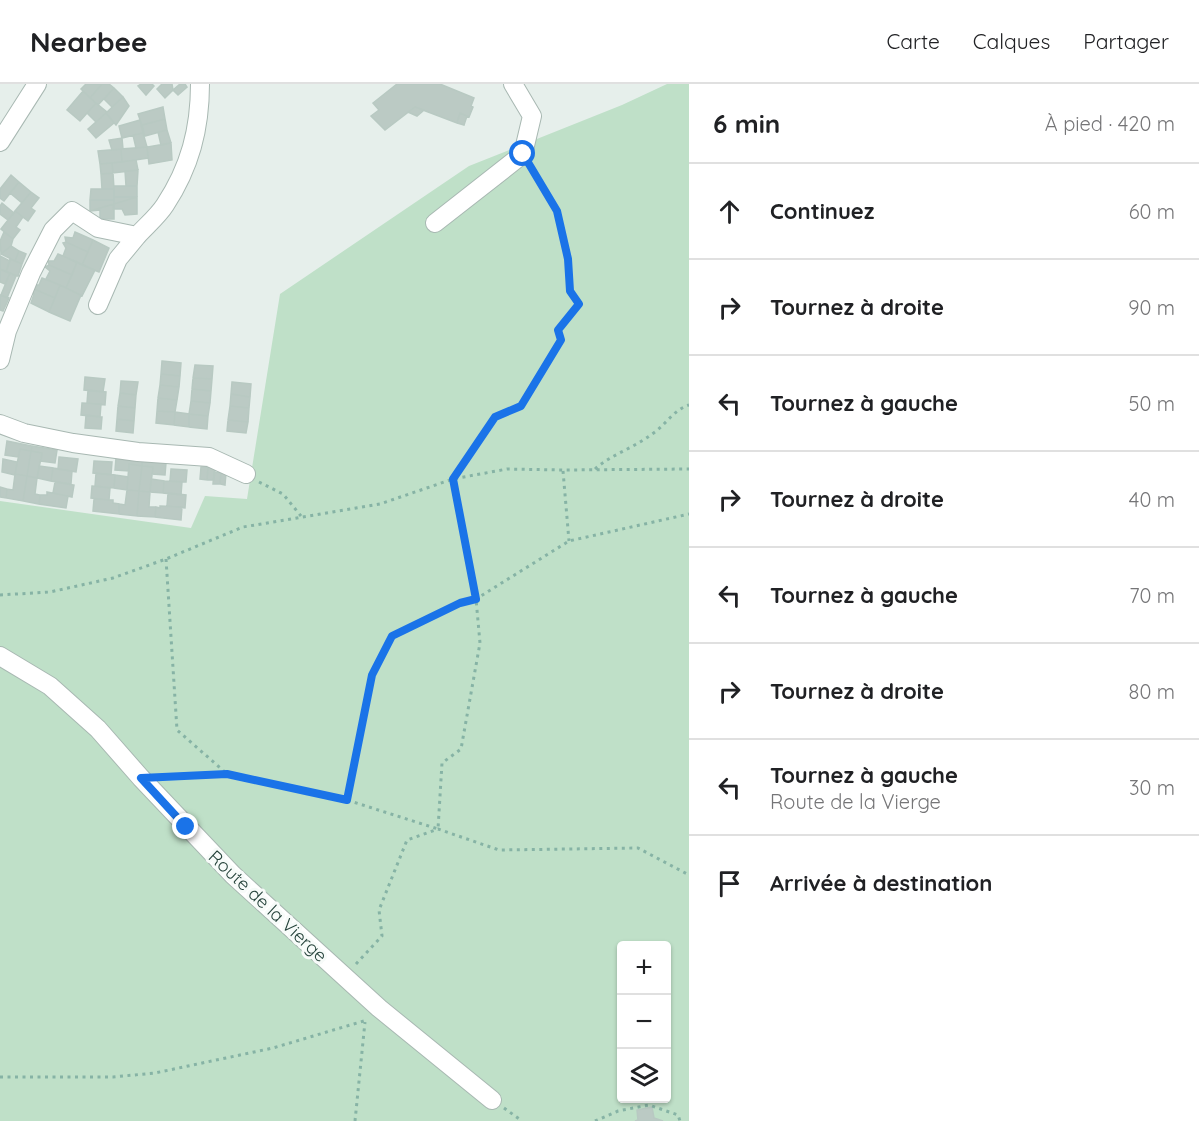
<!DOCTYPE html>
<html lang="fr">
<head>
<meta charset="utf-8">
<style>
  body { margin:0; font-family:Quicksand,sans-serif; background:#f2f2f2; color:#202124 }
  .controls { position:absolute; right:18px; bottom:18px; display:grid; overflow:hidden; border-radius:6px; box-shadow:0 2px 4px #0004 }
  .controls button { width:54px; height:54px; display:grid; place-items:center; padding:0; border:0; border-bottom:2px solid #e0e0e0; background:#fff; color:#202124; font:30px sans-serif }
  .stop { position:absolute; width:18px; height:18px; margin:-14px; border:4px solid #1a73e8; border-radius:50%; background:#fff }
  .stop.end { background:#1a73e8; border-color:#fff; box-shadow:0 2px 6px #0008 }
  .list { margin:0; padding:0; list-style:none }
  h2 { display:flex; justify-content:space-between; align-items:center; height:78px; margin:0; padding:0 24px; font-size:26px }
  h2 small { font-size:20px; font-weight:400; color:#757577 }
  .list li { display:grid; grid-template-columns:39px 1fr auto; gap:18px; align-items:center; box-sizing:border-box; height:96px; padding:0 24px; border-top:2px solid #e0e0e0 }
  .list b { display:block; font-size:22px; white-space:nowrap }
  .list p { margin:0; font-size:20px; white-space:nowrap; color:#757577 }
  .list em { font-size:20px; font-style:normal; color:#757577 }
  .icon { flex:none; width:33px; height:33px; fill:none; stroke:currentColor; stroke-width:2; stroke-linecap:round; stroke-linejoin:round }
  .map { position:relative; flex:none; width:689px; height:1037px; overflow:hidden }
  header { display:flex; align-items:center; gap:36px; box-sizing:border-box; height:84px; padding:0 30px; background:#fff; border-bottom:2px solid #e0e0e0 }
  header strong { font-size:28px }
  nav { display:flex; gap:33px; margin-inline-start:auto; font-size:21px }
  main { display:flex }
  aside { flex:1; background:#fff }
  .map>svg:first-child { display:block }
  .green { fill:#bfe0c8; fill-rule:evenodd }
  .building { fill:#bbcac4; stroke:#b8c9c2; stroke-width:1.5 }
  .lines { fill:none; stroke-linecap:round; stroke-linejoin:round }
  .minor-casing { stroke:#a8b8b2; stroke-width:20 }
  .path { stroke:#86b3a5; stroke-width:3; stroke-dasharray:3 4.5; stroke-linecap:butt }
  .minor { stroke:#fff; stroke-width:18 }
  .route { stroke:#1a73e8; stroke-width:8 }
  .labels { text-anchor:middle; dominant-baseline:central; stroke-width:6; stroke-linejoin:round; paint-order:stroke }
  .street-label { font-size:18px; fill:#24423a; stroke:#f7fbf9 }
</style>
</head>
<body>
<header>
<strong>Nearbee</strong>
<nav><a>Carte</a><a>Calques</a><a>Partager</a></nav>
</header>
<main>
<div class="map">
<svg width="689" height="1037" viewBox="0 0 689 1037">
  <rect width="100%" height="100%" fill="#e6efeb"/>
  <path class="green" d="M667 0H689V1037H0V417L191 444 205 412 247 415 280 210 469 82 622 21ZM622 862H666V1014H622Z"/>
  <path class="building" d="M86 0H102L90 14 81 5Z
    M102 0H109L114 4 98 21 90 14Z
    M141 0H152L154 2 146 11 138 2Z
    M162 0H172L173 6 165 14 157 5Z
    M180 0H185L187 3 178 11 173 6Z
    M397 0H440L474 14 471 22 473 23 469 33 460 29 457 39 415 23 385 46 371 32 379 26 373 19Z
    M114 4 123 13 112 23 104 15Z
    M83 7 96 19 80 37 67 26Z
    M123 13 129 22 116 41 106 29Z
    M96 19 107 28 96 38 87 29Z
    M163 23 165 35 142 41 138 30Z
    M415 23 424 26 417 32 408 28Z
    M106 29 114 39 96 54 88 45Z
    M460 29 467 32 464 41 457 39Z
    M165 35 167 46 145 52 142 41Z
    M140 36 143 49 122 54 119 42Z
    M167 46 171 59 161 61 158 48Z
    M143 49 147 63 136 64 133 51Z
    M122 54 123 65 112 66 109 56Z
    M171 59 172 76 149 80 147 63Z
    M147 63 148 74 122 78 121 65Z
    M121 65 122 78 100 80 98 67Z
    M136 76 138 86 113 89 112 79Z
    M112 79 113 89 101 90 100 80Z
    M138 86 137 102H126L125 87Z
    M113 89 114 105H102L101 90Z
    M11 91 19 98 4 117 0 114V105Z
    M19 98 31 108 22 119 10 109Z
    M114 102H137V113H114Z
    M91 105H114V116H90Z
    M31 108 39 114 31 124 35 127 28 137 15 127Z
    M114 113H137L114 120Z
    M137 113V130L125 131 122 125H113L114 120Z
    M90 116H114V120L90 127Z
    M2 119 14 129 8 136 0 130V122Z
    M114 120V135H100V126L90 127Z
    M15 127 23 133 16 143 20 146 13 155 1 145Z
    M4 148 13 155 11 162 1 170 0 157Z
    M75 148 93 156 88 168 66 158 65 153 73 154Z
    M93 156 109 164 99 188 82 181Z
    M66 158 88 168 82 181 63 172 66 164 63 159Z
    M11 162 19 167 15 177 1 170Z
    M19 167 26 170 22 180 15 177Z
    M58 170 77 178 72 191 49 181 48 177H54Z
    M0 172 10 177 6 188 0 185Z
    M10 175 22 180 18 192 6 188Z
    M77 178 95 186 82 212 66 204Z
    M49 181 72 191 66 204 46 195 50 187 45 183Z
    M0 185 10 189 5 200 0 198Z
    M10 189 16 192 7 214 1 211Z
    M42 194 60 201 55 214 34 205 32 201H39Z
    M60 201 81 211 70 237 49 228Z
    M34 205 55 214 49 228 31 219 34 210 30 206Z
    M0 211 9 214 3 227 0 226Z
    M162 277 181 279 180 292 161 290Z
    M195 281 213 282 212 295 193 294Z
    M161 290 180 292 179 303 160 301Z
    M85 293 105 295 103 308 84 306Z
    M193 294 212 295 211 307 192 305Z
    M121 297 138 298 136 311 120 309Z
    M232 298 251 300 250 313 231 310Z
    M160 301 179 303 177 316 158 314Z
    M192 305 211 307 210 319 191 317Z
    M88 306 106 308 105 321 87 319Z
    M120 309 136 311 135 324 118 322Z
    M231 310 250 313 249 324 230 322Z
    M158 314 177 316 175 328 157 327Z
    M191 317 210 319 208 332 189 330Z
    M82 319 101 320 100 333 81 331Z
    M118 322 135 324 134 337 117 335Z
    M230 322 249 324 248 338 228 336Z
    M157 327 175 328 174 341 156 339Z
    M175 328 189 330V343L174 341Z
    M189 330 208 332 207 345 189 343Z
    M86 331 102 333 101 345 85 344Z
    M117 335 134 337 133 349 116 347Z
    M228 336 248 338 246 349 227 347Z
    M7 357 32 362 31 367 20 365 18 373 5 371Z
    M32 362 57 366 55 379 41 377 42 369 31 367Z
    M20 365 31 367 27 392 15 390Z
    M31 367 42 369 37 394 27 392Z
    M59 373 78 375 76 388 58 385Z
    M116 374 142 377V382L129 380V387L115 386Z
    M3 375 17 378 15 391 2 388Z
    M94 377 112 378 111 391 93 389Z
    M142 377 166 379 165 391 152 390 153 383 142 382Z
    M129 380 142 382 139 407 127 406Z
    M39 382 53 384 51 397 37 394Z
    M142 382 153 383 150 408 139 407Z
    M201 383H208L207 396 200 395Z
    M208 383 215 384 214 396H207Z
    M53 384 72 387 71 400 51 397Z
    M171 385 187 386 186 398 170 397Z
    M214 388 221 389 220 400H213Z
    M96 389 115 391 114 404 95 402Z
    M221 389H226L225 401 220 400Z
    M15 390 27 392 23 417 6 414 7 405 13 406Z
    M115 391 128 393 127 406 114 404Z
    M27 392 37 394 35 410 40 411 39 420 23 417Z
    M151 395 164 397 163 409 150 408Z
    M164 397 182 398 181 411 163 409Z
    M55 398 74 401 72 413 53 409Z
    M92 402 110 404 109 416 91 414Z
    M0 403 7 405 6 414 0 413Z
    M127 406 139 407 137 432 119 430V420L125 421Z
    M139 407 150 408 149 423H156L155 433 137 432Z
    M47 408 68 412 66 424 39 420 40 411H47Z
    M168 409 186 411 185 424 167 422Z
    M94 415 113 416V419L119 420V430L93 427Z
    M160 422 182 423 181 436 155 433 156 423 160 424Z
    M652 1023 654 1034 663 1037H635L638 1036 637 1026Z"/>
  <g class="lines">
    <defs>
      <path id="minor" d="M0 58 37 0
        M435 139 523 70 532 32 513 0
        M98 221 118 175 137 152
        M0 276 7 247 31 189 53 146 72 127 98 144 137 152C146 142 158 132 165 121 190 83 200 45 200 0
        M0 340 24 349 73 359 138 368 209 373 246 390
        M0 572 50 602 98 645 141 694 233 791 379 924 492 1016"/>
    </defs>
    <use href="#minor" class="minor-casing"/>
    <path class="path" d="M595 385C612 370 634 364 652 350 666 341 673 326 689 321
      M563 387 569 457
      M259 398 283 410 301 432
      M166 475 177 646 226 689
      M0 511 50 508 113 494 166 475 243 443 380 420 453 395 507 385 563 386 689 385
      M163 693 227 690 347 716 438 745 442 679 461 665 480 559 476 515 453 395 495 333 521 322 561 256 558 246 579 220 570 207 568 175 557 127 531 83
      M347 716 372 591 392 552 460 519 476 515 569 457 689 430
      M356 880 382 852 379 826 407 756 438 745 499 766 638 764 689 791
      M0 993H113L155 989 273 964 367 936
      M504 1024 522 1037
      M355 1037 365 938
      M595 1037 618 1027 649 1021 678 1031 680 1037"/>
    <use href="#minor" class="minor"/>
  </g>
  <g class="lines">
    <path class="route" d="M186 743 141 694 227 690 347 716 372 591 392 552 460 519 476 515 453 395 495 333 521 322 561 256 558 246 579 220 570 207 568 175 557 127 523 70"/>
  </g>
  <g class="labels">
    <g class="street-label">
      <text transform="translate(268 822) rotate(43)">Route de la Vierge</text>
    </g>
  </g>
</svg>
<div class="controls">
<button>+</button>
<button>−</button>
<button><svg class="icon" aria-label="layers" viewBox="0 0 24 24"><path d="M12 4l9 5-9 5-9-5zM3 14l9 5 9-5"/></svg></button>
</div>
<div class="stop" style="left:523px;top:70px"></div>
<div class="stop end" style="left:186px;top:743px"></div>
</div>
<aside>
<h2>6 min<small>À pied · 420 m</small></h2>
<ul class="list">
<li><svg class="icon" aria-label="ahead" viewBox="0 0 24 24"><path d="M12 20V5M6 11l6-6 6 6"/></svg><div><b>Continuez</b></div><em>60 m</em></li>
<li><svg class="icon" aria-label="right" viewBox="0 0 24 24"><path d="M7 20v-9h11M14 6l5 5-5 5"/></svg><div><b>Tournez à droite</b></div><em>90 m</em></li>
<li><svg class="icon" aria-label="left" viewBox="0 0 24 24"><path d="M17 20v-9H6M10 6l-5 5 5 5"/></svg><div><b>Tournez à gauche</b></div><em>50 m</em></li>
<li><svg class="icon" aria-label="right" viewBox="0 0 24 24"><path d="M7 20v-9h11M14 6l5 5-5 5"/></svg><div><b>Tournez à droite</b></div><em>40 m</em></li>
<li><svg class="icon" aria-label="left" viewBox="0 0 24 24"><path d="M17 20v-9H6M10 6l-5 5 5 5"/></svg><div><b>Tournez à gauche</b></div><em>70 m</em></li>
<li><svg class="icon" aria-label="right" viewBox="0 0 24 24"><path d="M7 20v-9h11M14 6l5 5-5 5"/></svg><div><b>Tournez à droite</b></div><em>80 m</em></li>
<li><svg class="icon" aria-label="left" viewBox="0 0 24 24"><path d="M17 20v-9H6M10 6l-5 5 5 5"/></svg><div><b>Tournez à gauche</b><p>Route de la Vierge</p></div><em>30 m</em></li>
<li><svg class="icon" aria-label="arrive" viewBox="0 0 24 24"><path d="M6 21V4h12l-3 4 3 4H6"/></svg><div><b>Arrivée à destination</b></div></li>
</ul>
</aside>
</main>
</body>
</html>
